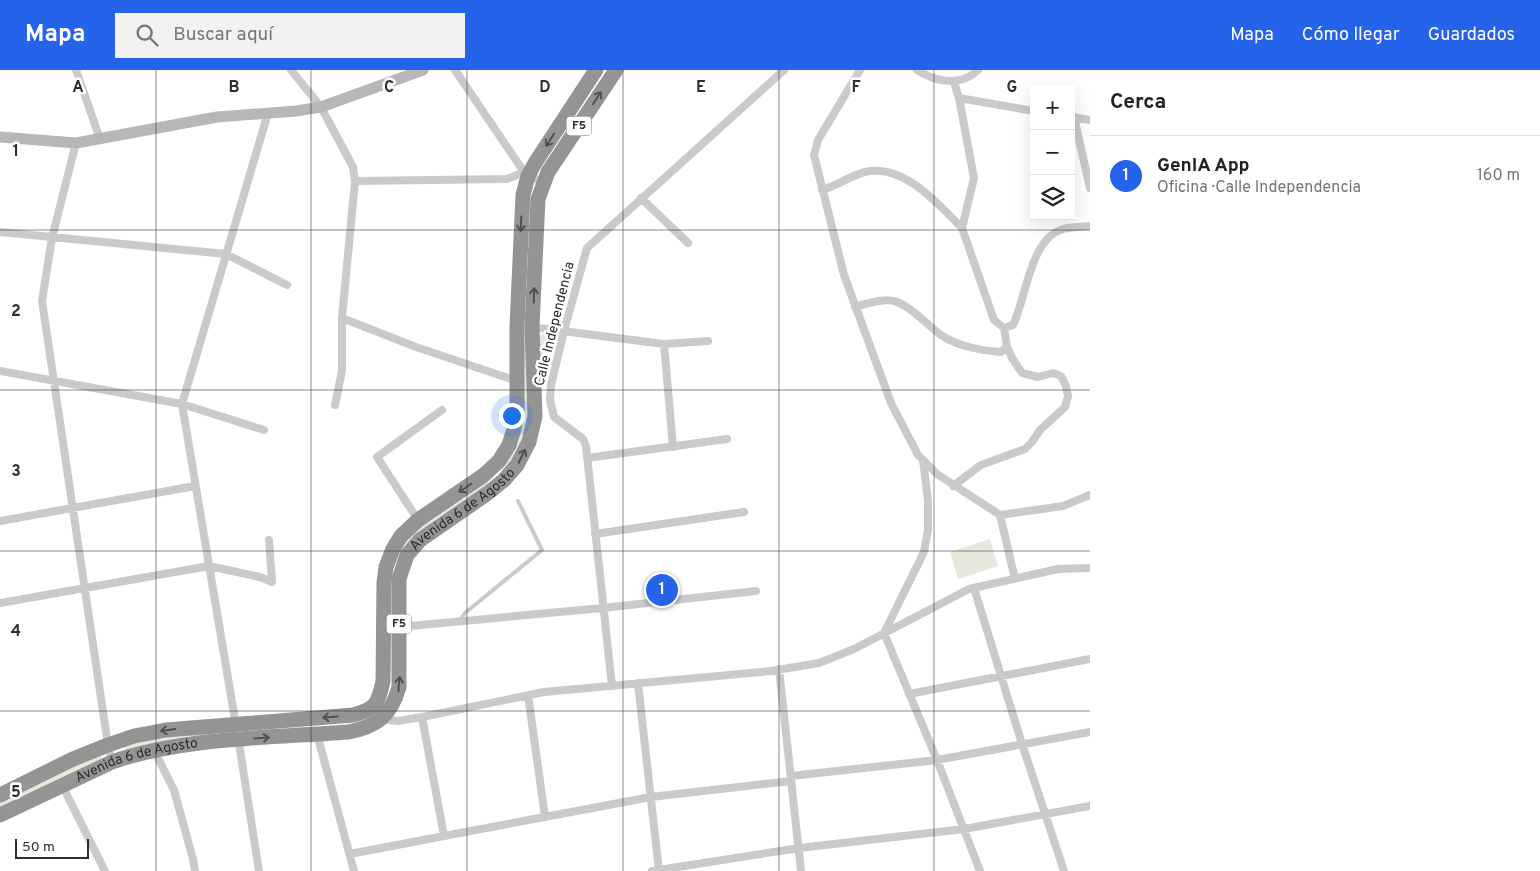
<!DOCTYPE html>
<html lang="es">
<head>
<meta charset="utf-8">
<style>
  body { margin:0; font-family:Overpass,sans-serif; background:#f2f2f2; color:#222 }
  .controls { position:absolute; right:15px; top:15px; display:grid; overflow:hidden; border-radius:0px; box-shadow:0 5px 20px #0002 }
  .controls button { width:45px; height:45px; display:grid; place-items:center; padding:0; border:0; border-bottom:1px solid #e0e0e0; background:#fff; color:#222; font:25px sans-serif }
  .scale { position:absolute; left:15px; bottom:12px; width:74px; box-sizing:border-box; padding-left:5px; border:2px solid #2d2d2d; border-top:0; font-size:14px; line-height:18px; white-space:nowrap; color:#2d2d2d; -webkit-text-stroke:4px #fff; paint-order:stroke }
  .you { position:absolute; left:511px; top:345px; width:18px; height:18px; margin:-12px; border:4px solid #fff; border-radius:50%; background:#1a73e8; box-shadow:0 0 0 8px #1a73e833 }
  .badge { display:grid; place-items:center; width:32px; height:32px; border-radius:50%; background:#2563eb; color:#fff; font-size:16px; font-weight:700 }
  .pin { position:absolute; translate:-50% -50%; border:2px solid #fff; box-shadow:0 1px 5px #0006 }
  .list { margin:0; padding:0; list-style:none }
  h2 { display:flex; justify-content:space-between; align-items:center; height:65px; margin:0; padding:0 20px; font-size:21px }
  h2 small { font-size:16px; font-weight:400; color:#767676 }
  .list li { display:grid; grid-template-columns:32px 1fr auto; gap:15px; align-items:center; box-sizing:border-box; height:80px; padding:0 20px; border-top:1px solid #e0e0e0 }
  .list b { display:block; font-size:19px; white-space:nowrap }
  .list p { margin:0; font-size:16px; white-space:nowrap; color:#767676 }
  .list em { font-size:16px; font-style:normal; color:#767676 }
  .icon { flex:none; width:28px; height:28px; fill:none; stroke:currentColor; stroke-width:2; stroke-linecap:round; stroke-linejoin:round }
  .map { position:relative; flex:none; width:1090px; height:801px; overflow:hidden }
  header { display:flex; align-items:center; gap:30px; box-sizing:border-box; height:70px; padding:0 25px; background:#2563eb; color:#fff }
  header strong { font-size:24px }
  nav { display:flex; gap:28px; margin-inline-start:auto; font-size:18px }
  .search { width:350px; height:45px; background:#f2f2f2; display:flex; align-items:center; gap:12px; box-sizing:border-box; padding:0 18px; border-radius:0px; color:#767676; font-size:19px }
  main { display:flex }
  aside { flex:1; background:#fff }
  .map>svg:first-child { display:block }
  .green { fill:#e5eadc }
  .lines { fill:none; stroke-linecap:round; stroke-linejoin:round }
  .lane { stroke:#cacaca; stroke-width:4 }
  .street { stroke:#cacaca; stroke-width:8 }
  .secondary { stroke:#b7b7b7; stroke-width:11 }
  .highway { stroke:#949494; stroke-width:15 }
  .oneway { stroke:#515151 }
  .grid { fill:none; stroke:#2d2d2d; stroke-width:1; stroke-opacity:0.55 }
  .labels { text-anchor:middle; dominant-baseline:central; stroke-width:5; stroke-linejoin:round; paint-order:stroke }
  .shield { fill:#fff; stroke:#6c6c6c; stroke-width:1 }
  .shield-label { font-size:12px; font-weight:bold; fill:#2d2d2d }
  .street-label { font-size:14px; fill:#2d2d2d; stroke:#fff }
  .grid-label { font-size:16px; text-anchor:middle; font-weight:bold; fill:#2d2d2d; stroke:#fff; stroke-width:5; stroke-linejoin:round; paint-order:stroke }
</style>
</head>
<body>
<header>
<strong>Mapa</strong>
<div class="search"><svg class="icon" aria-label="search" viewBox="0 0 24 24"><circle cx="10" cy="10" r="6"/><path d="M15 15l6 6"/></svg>Buscar aquí</div>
<nav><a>Mapa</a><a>Cómo llegar</a><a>Guardados</a></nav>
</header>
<main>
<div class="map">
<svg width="1090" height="801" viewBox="0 0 1090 801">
  <rect width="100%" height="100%" fill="#fff"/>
  <path class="green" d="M546 263 550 265 551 269 542 314 540 306 539 268 541 264Z
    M523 274H527L529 347 525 364 505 402 501 398Z
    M487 411 491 415 408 475 403 471 409 465Z
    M990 469 998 496 958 509 950 482Z
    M215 660 216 667 126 682 124 674 142 669Z
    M100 683 102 690 0 737V730Z"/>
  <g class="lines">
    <path class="lane" d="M459 552 465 543 471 538 542 480 518 431"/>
    <path class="street" d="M76 0 100 69
      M291 0 321 37 353 97 355 111 342 248V301L335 335
      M455 0 524 102 543 113
      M860 0 818 70 814 85 844 205 891 333 918 385 937 404 1000 445
      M917 0C936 12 961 17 978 0
      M954 12 959 28 974 108 962 158 994 250 1004 258 1013 255C1026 229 1030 168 1063 159 1071 157 1082 157 1090 156
      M959 28 1034 41
      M1071 47 1090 50
      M1074 47 1090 118
      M76 73 52 168 42 231 108 675 112 692
      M355 111 507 109 524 102
      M822 120C836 116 852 105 865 102 904 93 938 134 962 158
      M641 128 688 173
      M0 162 226 184 287 215
      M855 237C867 234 884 227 897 232 913 238 927 255 941 265 957 276 982 281 1001 282L1007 277 1004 258
      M342 248 416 277 517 311
      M531 257 664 274 708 271
      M664 274 673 377
      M0 301 182 334 264 360
      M587 388 727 369
      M923 390 928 430V460L924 482 884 563 937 690 980 801
      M953 416 981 395 1025 379 1032 372 1040 360 1065 337 1068 326 1066 316 1061 306 1053 303 1038 307 1022 303 1012 288 1007 277
      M418 450 377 387 442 340
      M0 451 195 416
      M595 464 744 442
      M1015 509 1000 445 1063 436 1090 425
      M974 518 1022 674 1064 801
      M0 533 209 496 260 507 272 512 269 470
      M399 557 603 538 756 521
      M779 599 801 801
      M638 613 659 801
      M612 616 586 376 583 369 554 347 550 330 551 315 564 261 587 178 784 0
      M909 624 1090 589
      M528 625 545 747
      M422 647 444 766 651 727 791 711
      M381 649 398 651 422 647 544 622 771 601 819 593 854 579 969 519 1058 499 1090 498
      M236 656 182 334 268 43
      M317 664 354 801
      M238 667 259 801
      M154 680 174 720 193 789 195 801
      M791 706 937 690 1090 662
      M62 715 105 801
      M350 784 444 766
      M652 801 799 778 964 759 1090 736"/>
    <path class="secondary" d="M0 67 76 73 217 47 296 41 321 37 423 0"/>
    <g class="highway">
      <path d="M0 725 73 689 108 675 134 666 166 660 353 645C376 639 378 634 383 611L384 513 386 497 393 479 401 466 418 450 484 405 499 391 509 375 514 359 517 341V256L523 125 528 106 535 93 596 0"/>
      <path id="s1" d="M0 745 112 692C183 667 272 668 348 662 376 657 391 646 399 617V509L407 485 420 470 488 423 504 410 517 395 529 372 535 346 532 257 538 129 548 102 616 0"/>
    </g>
  </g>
  <defs><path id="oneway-shaft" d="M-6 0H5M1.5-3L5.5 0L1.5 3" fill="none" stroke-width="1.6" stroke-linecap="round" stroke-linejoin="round" transform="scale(1.25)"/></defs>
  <g class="oneway">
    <use href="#oneway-shaft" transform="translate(597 28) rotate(-57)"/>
    <use href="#oneway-shaft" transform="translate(550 70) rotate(123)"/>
    <use href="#oneway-shaft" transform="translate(521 154) rotate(92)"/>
    <use href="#oneway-shaft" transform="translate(534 225) rotate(-88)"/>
    <use href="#oneway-shaft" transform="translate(522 386) rotate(-64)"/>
    <use href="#oneway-shaft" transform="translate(465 418) rotate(146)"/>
    <use href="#oneway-shaft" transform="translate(399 614) rotate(-85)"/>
    <use href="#oneway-shaft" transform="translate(330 647) rotate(176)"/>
    <use href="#oneway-shaft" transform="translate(168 660) rotate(172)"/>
    <use href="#oneway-shaft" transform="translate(262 668) rotate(-4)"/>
  </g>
  <path class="grid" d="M156 0V801M311 0V801M467 0V801M623 0V801M779 0V801M934 0V801M0 160H1090M0 320H1090M0 481H1090M0 641H1090"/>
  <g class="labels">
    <g class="shield">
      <rect x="566.5" y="46.5" width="25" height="19" rx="4"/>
      <rect x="386.5" y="544.5" width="25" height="19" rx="4"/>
    </g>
    <g class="shield-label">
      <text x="579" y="56">F5</text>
      <text x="399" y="554">F5</text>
    </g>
    <g class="street-label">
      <text transform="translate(555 254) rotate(-76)">Calle Independencia</text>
      <text stroke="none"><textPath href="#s1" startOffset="641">Avenida 6 de Agosto</textPath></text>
      <text stroke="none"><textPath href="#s1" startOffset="148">Avenida 6 de Agosto</textPath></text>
    </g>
  </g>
  <g class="grid-label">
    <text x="78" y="22">A</text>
    <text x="234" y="22">B</text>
    <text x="389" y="22">C</text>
    <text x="545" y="22">D</text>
    <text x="701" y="22">E</text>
    <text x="856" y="22">F</text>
    <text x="1012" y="22">G</text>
    <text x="16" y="86">1</text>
    <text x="16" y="246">2</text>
    <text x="16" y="406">3</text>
    <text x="16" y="566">4</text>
    <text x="16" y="727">5</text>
  </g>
</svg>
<div class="controls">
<button>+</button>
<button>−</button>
<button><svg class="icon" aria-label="layers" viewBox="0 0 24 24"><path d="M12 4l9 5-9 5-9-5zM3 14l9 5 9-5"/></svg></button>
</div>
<div class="scale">50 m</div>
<div class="you"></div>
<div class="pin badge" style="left:662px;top:520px">1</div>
</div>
<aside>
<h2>Cerca<small></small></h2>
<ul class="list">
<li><span class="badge">1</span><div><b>GenIA App</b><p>Oficina · Calle Independencia</p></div><em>160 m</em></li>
</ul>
</aside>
</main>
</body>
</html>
